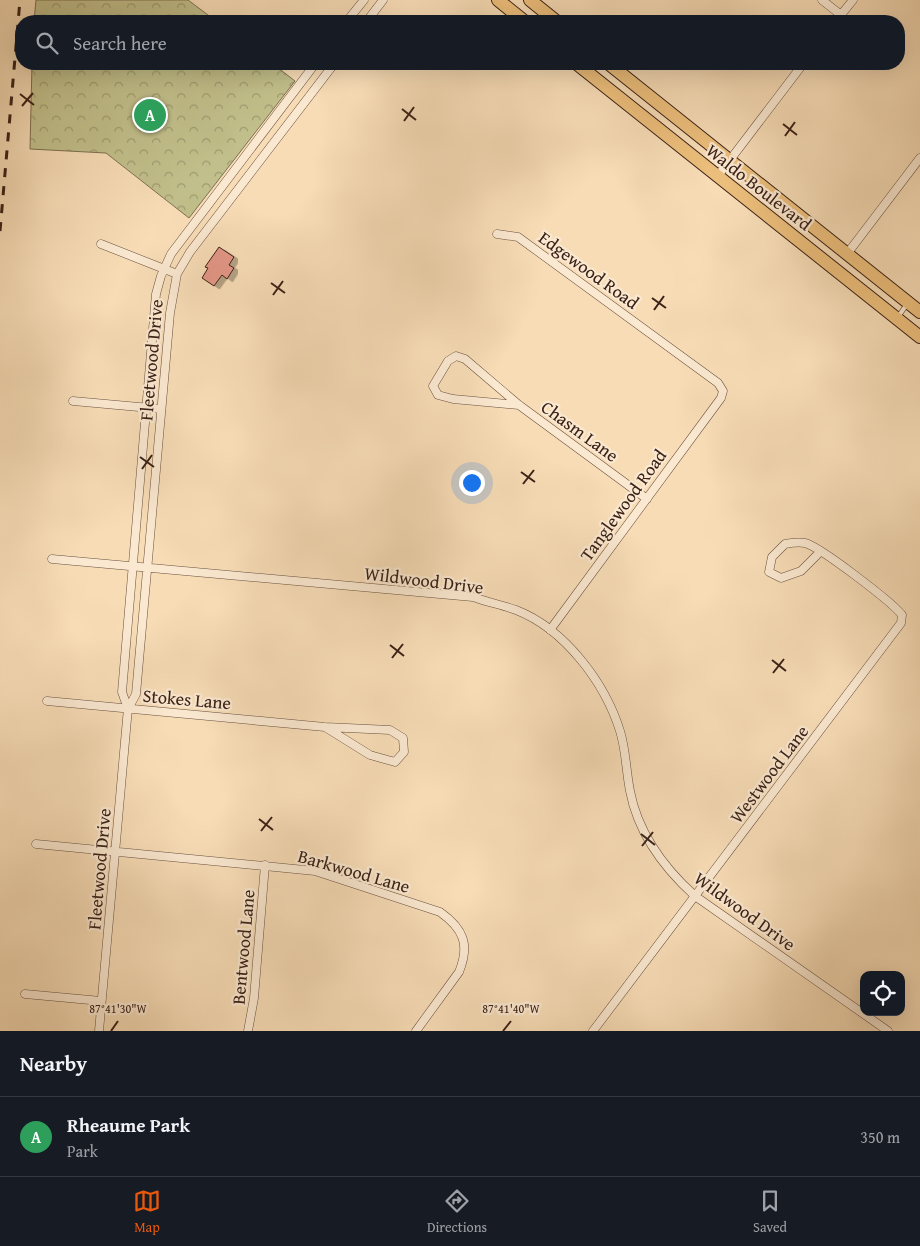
<!DOCTYPE html>
<html lang="en">
<head>
<meta charset="utf-8">
<style>
  body { margin:0; font-family:"Gentium Book Plus",serif; background:#242831; color:#f1f3f6 }
  .controls { position:absolute; right:15px; bottom:15px; display:grid; overflow:hidden; border-radius:10px; box-shadow:0 5px 20px #0002 }
  .controls button { width:45px; height:45px; display:grid; place-items:center; padding:0; border:0; border-bottom:1px solid #363941; background:#171b24; color:#f1f3f6; font:25px sans-serif }
  .you { position:absolute; left:471px; top:482px; width:18px; height:18px; margin:-12px; border:4px solid #fff; border-radius:50%; background:#1a73e8; box-shadow:0 0 0 8px #1a73e833 }
  .badge { display:grid; place-items:center; width:32px; height:32px; border-radius:50%; background:#ea580c; color:#fff; font-size:16px; font-weight:700 }
  .pin { position:absolute; translate:-50% -50%; border:2px solid #fff; box-shadow:0 1px 5px #0006 }
  .list { margin:0; padding:0; list-style:none }
  h2 { display:flex; justify-content:space-between; align-items:center; height:65px; margin:0; padding:0 20px; font-size:21px }
  h2 small { font-size:16px; font-weight:400; color:#9ea1a6 }
  .list li { display:grid; grid-template-columns:32px 1fr auto; gap:15px; align-items:center; box-sizing:border-box; height:80px; padding:0 20px; border-top:1px solid #363941 }
  .list b { display:block; font-size:19px; white-space:nowrap }
  .list p { margin:0; font-size:16px; white-space:nowrap; color:#9ea1a6 }
  .list em { font-size:16px; font-style:normal; color:#9ea1a6 }
  .icon { flex:none; width:28px; height:28px; fill:none; stroke:currentColor; stroke-width:2; stroke-linecap:round; stroke-linejoin:round }
  .map { position:relative; flex:none; width:920px; height:1031px; overflow:hidden }
  .search { position:absolute; background:#171b24; box-shadow:0 5px 20px #0002; left:15px; right:15px; top:15px; height:55px; display:flex; align-items:center; gap:12px; box-sizing:border-box; padding:0 18px; border-radius:20px; color:#9ea1a6; font-size:19px }
  .sheet { height:145px; background:#171b24 }
  nav { display:flex; justify-content:space-around; align-items:center; box-sizing:border-box; height:70px; border-top:1px solid #363941; background:#171b24; font-size:14px; color:#9ea1a6 }
  nav a { display:grid; justify-items:center; gap:2px }
  nav .on { color:#ea580c }
  .map>svg:first-child { display:block }
  .park { fill:url(#park-crowns); stroke:#7e7051 }
  .building { fill:#e59788; stroke:#3a2117; filter:url(#shadow) }
  .lines { fill:none; stroke-linecap:round; stroke-linejoin:round }
  .lane-casing { stroke:#69503f; stroke-width:5.5 }
  .street-casing { stroke:#69503f; stroke-width:9 }
  .primary-casing { stroke:#3a2117; stroke-width:14 }
  .lane { stroke:#fae8d0; stroke-width:4 }
  .street { stroke:#fae8d0; stroke-width:8 }
  .primary { stroke:#ecbe7b; stroke-width:12 }
  .rail { stroke:#3a2117; stroke-width:3; stroke-dasharray:9 9; stroke-linecap:butt }
  .ticks { fill:none; stroke:#3a2117; stroke-width:2 }
  .labels { text-anchor:middle; dominant-baseline:central; stroke-width:4.5; stroke-linejoin:round; paint-order:stroke }
  .street-label { font-size:18px; fill:#3a2117; stroke:#fae8d0 }
  .ticks-label { font-size:12px; text-anchor:middle; fill:#3a2117; stroke:#fae8d0; stroke-width:4.5; stroke-linejoin:round; paint-order:stroke }
</style>
</head>
<body>
<div class="map">
<svg width="920" height="1031" viewBox="0 0 920 1031">
  <defs>
    <pattern id="park-crowns" width="20" height="18" patternUnits="userSpaceOnUse" patternTransform="scale(1.25)"><rect width="20" height="18" fill="#c1bf8b"/><path d="M2 6a3 3 0 1 1 6 0M12 15a3 3 0 1 1 6 0" fill="none" stroke="#9e9b71"/></pattern>
    <filter id="shadow"><feDropShadow dx="5.5" dy="3" stdDeviation="0" flood-color="#0004"/></filter>
  </defs>
  <rect width="100%" height="100%" fill="#f7dcb6"/>
  <filter id="stains"><feTurbulence type="fractalNoise" baseFrequency=".004" numOctaves="4"/><feColorMatrix values="0 0 0 0 .2 0 0 0 0 .09 0 0 0 0 .02 0 0 0 .5 -.17"/></filter>
  <radialGradient id="worn" r=".72"><stop offset=".6" stop-color="#630" stop-opacity="0"/><stop offset="1" stop-color="#630" stop-opacity=".3"/></radialGradient>
  <path class="park" d="M36 0H188L216 21H34Z
    M32 64H273L295 81 189 218 106 153 30 149Z"/>
  <path class="building" d="M219 247 234 257 229 265 234 268 227 279 222 275 214 286 202 278 208 268 205 267Z"/>
  <g class="lines">
    <defs>
      <path id="lane" d="M898 317 907 304"/>
      <path id="street" d="M822 0 841 15
        M347 21 364 0
        M367 21 383 0
        M836 21 853 0
        M717 177 803 64
        M497 234 518 237 718 383 723 391 721 398 550 630
        M101 244 177 274
        M847 254 920 158
        M73 401 161 409
        M519 405 453 399 438 395 433 386 448 361 456 356 465 359 519 405 647 499
        M52 559 473 597C487 602 502 605 516 610 565 629 605 683 620 731 626 750 626 771 630 791 638 833 664 868 695 896L888 1031
        M47 701 325 727 390 730 403 738 404 752 395 762 370 755 325 727
        M128 709 136 694 170 313 177 274 190 252 334 64
        M36 844 315 871 440 912C464 929 470 945 459 972L416 1031
        M25 994 101 1001
        M99 1031 127 719 128 709 122 692 156 294 161 276 171 254 315 64
        M248 1031 254 998 265 865
        M593 1031 901 623 902 615C892 602 819 546 805 543 799 542 791 543 785 544L772 557 769 572 781 578 801 571 820 552"/>
      <path id="primary" d="M498 0 524 21
        M530 0 556 21
        M577 64 920 337
        M609 64 920 312"/>
    </defs>
    <use href="#lane" class="lane-casing"/>
    <use href="#street" class="street-casing"/>
    <use href="#primary" class="primary-casing"/>
    <use href="#lane" class="lane"/>
    <use href="#street" class="street"/>
    <use href="#primary" class="primary"/>
    <path class="rail" d="M0 231 20 0"/>
  </g>
  <path class="ticks" d="M20 94 34 105M22 106 33 93M402 109 416 120M404 121 414 107M783 124 797 135M785 136 795 122M271 283 285 293M273 295 283 281M652 298 666 308M654 310 664 296M140 457 154 467M142 469 152 455M521 472 535 482M523 484 534 470M390 645 404 656M392 658 403 644M772 660 786 671M773 673 784 659M259 819 273 830M261 831 272 817M641 834 655 845M642 846 653 832M111 1031 118 1021M503 1031 511 1021"/>
  <g class="labels">
    <g class="street-label">
      <text transform="translate(759 187) rotate(38)">Waldo Boulevard</text>
      <text transform="translate(589 270) rotate(36)">Edgewood Road</text>
      <text transform="translate(151 360) rotate(-85)">Fleetwood Drive</text>
      <text transform="translate(580 431) rotate(36)">Chasm Lane</text>
      <text transform="translate(623 505) rotate(-54)">Tanglewood Road</text>
      <text transform="translate(424 580) rotate(7)">Wildwood Drive</text>
      <text transform="translate(187 699) rotate(5)">Stokes Lane</text>
      <text transform="translate(769 774) rotate(-53)">Westwood Lane</text>
      <text transform="translate(99 869) rotate(-85)">Fleetwood Drive</text>
      <text transform="translate(354 871) rotate(16)">Barkwood Lane</text>
      <text transform="translate(745 911) rotate(36)">Wildwood Drive</text>
      <text transform="translate(243 947) rotate(-85)">Bentwood Lane</text>
    </g>
  </g>
  <g class="ticks-label">
    <text x="118" y="1013">87°41'30"W</text>
    <text x="511" y="1013">87°41'40"W</text>
  </g>
  <rect width="100%" height="100%" filter="url(#stains)"/>
  <rect width="100%" height="100%" fill="url(#worn)"/>
</svg>
<div class="controls">
<button><svg class="icon" aria-label="locate" viewBox="0 0 24 24"><circle cx="12" cy="12" r="6"/><path d="M12 2v4M12 18v4M2 12h4M18 12h4"/></svg></button>
</div>
<div class="you"></div>
<div class="pin badge" style="left:150px;top:115px;background:#2e9e5b">A</div>
<div class="search"><svg class="icon" aria-label="search" viewBox="0 0 24 24"><circle cx="10" cy="10" r="6"/><path d="M15 15l6 6"/></svg>Search here</div>
</div>
<section class="sheet">
<h2>Nearby<small></small></h2>
<ul class="list">
<li><span class="badge" style="background:#2e9e5b">A</span><div><b>Rheaume Park</b><p>Park</p></div><em>350 m</em></li>
</ul>
</section>
<nav>
<a class="on"><svg class="icon" aria-label="map" viewBox="0 0 24 24"><path d="M3 6l6-2 6 2 6-2v14l-6 2-6-2-6 2zM9 4v14M15 6v14"/></svg>Map</a>
<a><svg class="icon" aria-label="directions" viewBox="0 0 24 24"><path d="M12 3l9 9-9 9-9-9zM9 14v-3h6M13 9l2 2-2 2"/></svg>Directions</a>
<a><svg class="icon" aria-label="saved" viewBox="0 0 24 24"><path d="M7 4h10v16l-5-4-5 4z"/></svg>Saved</a>
</nav>
</body>
</html>
